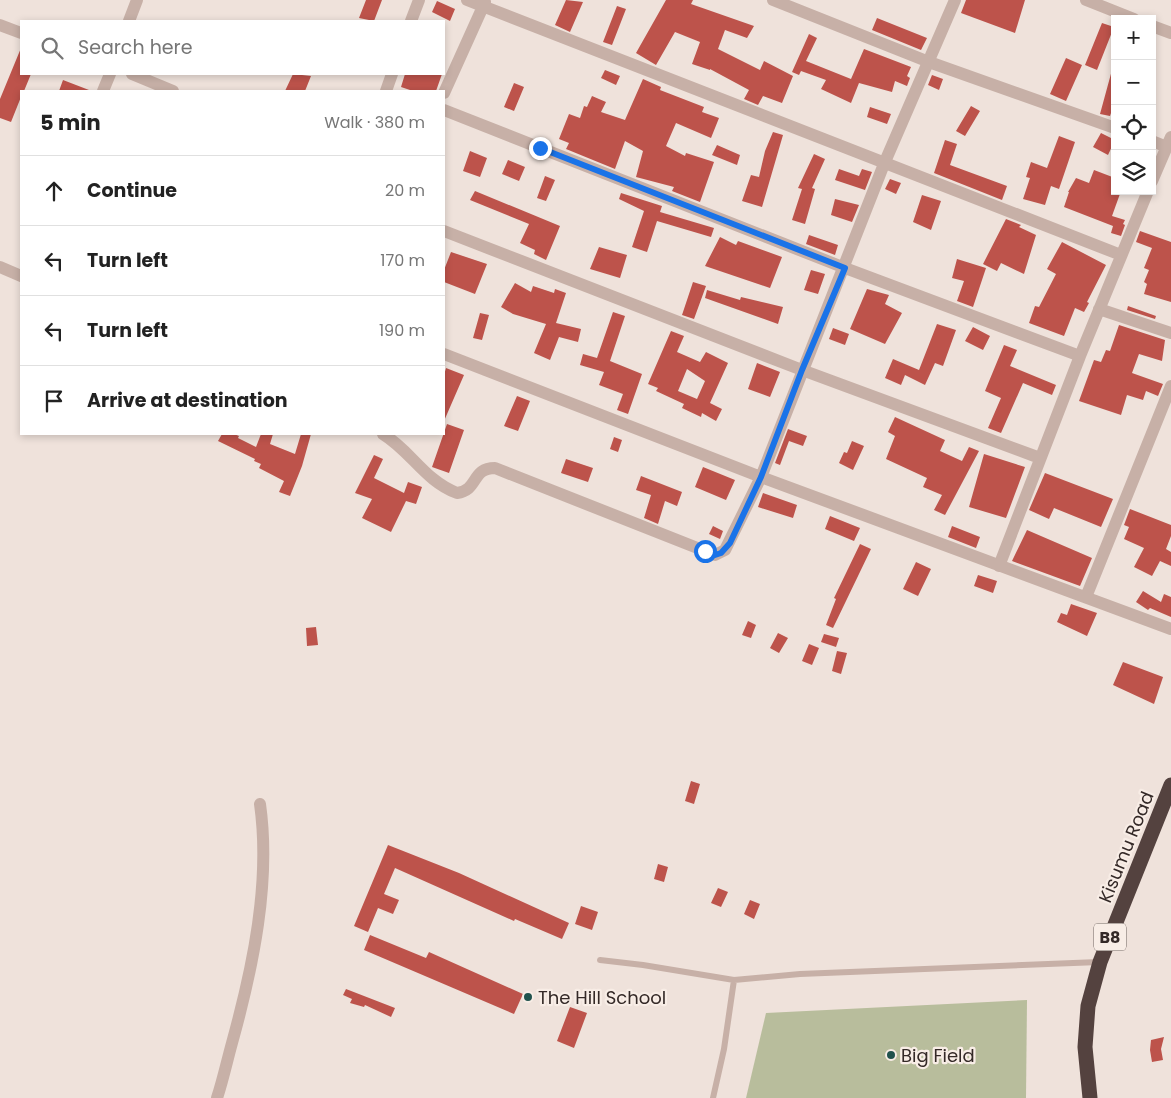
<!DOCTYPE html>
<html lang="en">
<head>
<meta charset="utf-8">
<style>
  body { margin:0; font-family:Poppins,sans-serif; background:#f6f6f6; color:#222 }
  .controls { position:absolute; right:15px; top:15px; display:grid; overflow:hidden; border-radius:0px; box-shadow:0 2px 8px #0003 }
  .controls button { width:45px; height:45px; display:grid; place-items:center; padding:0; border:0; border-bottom:1px solid #e0e0e0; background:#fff; color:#222; font:25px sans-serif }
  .stop { position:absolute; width:15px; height:15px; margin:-11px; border:4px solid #1a73e8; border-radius:50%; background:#fff }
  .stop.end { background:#1a73e8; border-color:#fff; box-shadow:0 1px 5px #0008 }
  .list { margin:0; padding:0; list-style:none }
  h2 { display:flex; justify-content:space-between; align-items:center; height:65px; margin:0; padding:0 20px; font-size:21px }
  h2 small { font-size:16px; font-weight:400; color:#767676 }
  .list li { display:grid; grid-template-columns:32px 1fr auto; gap:15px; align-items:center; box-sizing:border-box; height:70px; padding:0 20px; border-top:1px solid #e0e0e0 }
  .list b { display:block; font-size:19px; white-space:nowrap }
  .list em { font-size:16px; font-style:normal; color:#767676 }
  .icon { flex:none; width:28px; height:28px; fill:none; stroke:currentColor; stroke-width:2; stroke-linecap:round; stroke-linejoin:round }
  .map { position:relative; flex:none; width:1171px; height:1098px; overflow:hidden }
  .search { position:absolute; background:#fff; box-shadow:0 2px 8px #0003; left:20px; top:20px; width:425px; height:55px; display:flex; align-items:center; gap:12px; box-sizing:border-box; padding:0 18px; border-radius:0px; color:#767676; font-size:19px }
  .panel { position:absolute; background:#fff; box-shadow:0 2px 8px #0003; left:20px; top:90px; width:425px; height:345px; border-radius:0px }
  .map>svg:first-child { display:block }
  .green { fill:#b8bd9c }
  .building { fill:#bd534b; fill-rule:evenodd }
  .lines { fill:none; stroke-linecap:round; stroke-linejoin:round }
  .lane { stroke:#c7b0a7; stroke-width:6 }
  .street { stroke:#c7b0a7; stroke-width:12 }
  .highway { stroke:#54423f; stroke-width:15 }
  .route { stroke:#1a73e8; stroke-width:6 }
  .poi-dot { fill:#20524d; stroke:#f8ede6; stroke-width:2 }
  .labels { text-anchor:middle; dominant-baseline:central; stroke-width:4.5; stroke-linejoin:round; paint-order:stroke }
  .shield { fill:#f8ede6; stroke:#6f6460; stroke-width:1 }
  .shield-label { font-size:16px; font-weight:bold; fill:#342927 }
  .street-label { font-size:18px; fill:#342927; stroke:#f8ede6 }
  .poi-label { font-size:18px; fill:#342927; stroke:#f8ede6; text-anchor:start }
</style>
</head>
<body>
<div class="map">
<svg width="1171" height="1098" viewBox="0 0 1171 1098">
  <rect width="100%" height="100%" fill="#efe2db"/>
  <path class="green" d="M1027 1000 1026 1098H746L766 1013Z"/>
  <path class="building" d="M366 0H382L374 21 359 18Z
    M566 0 583 2 570 32 555 25Z
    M666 0H693L691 4 754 26 747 38 725 30 718 49 760 70 764 61 793 76 782 103 763 96 758 105 744 99 749 90 710 69V70L692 64 700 42 675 32 656 65 636 53Z
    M966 0H1025L1015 33 961 13Z
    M437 1 455 9 450 21 432 12Z
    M617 6 626 9 612 45 603 42Z
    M877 18 927 38 921 50 872 30Z
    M1102 23 1114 27 1097 70 1085 65Z
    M809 34 817 38 806 61 851 79 864 49 911 67 907 76 910 78 907 86 895 81 892 92 859 83 851 103 821 89 826 80 801 71 799 75 792 72Z
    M21 48V74H31L24 91H21V97L11 122 0 118V99Z
    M1066 58 1082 65 1066 101 1050 94Z
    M605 70 620 76 616 85 601 78Z
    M1112 70 1115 71V101L1110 116 1100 114Z
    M293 74 311 76 305 91H285Z
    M405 74H442L436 91H413L401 87Z
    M932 75 943 79 939 90 928 85Z
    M643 79 661 87 660 90 704 107 702 112 719 118 711 138 676 123 666 146 685 156 686 153 714 162 700 202 672 191 674 187 636 177 643 151 625 141 615 169 566 149 569 143 559 139 569 114 580 118 584 106 587 107 592 96 606 102 601 112 625 120Z
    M63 80 89 90V91H59Z
    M514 83 524 87 514 111 504 107Z
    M971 106 980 111 965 136 956 131Z
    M870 107 891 114 887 124 867 117Z
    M773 132 783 135 762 207 742 201 751 175 759 177 765 151Z
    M1101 133 1115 140 1108 155 1093 147Z
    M1059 136 1075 142 1059 189 1051 186 1045 205 1023 199 1030 178 1026 177 1031 162 1047 168Z
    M945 140 957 144 950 165 1007 186 1002 200 934 173Z
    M717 145 740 155 737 165 712 155Z
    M470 151 487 158 480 177 463 171Z
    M814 154 825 159 812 188 815 189 805 224 792 220 802 189 798 188Z
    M508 160 525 167 519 181 502 174Z
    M839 169 859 176 862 169 872 172 865 190 835 180Z
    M1094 170 1115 178V191H1121L1112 216 1125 220 1123 224 1125 225 1121 236 1111 233 1113 226 1064 207 1069 192H1068L1076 178 1089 183Z
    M545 176 555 180 546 201 537 198Z
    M890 179 901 183 896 194 885 189Z
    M475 191 560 226 546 260 534 254 535 250 520 243 529 224 470 200Z
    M621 193 662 206 660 212 714 228 711 237 657 221 647 252 632 247 644 211 619 199Z
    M922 195 941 201 931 230 913 222Z
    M835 199 859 205 852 222 831 215Z
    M1006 219 1021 225 1019 227 1036 235 1024 274 1001 263 997 271 983 264Z
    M1140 231 1171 242V302L1144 294 1147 284 1144 282 1149 270 1144 268 1152 248 1136 242Z
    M809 235 838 245 835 255 806 244Z
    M720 237 736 245 738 241 782 257 770 288 705 266Z
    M1062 242 1106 265 1087 302 1089 303 1084 312 1075 308 1064 336 1029 323 1035 306 1039 307 1056 274 1047 269Z
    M599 247 627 255 620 278 590 269Z
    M451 252 487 264 475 294 444 282V270Z
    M957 259 986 268 973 307 957 301 964 281 952 278Z
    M811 270 825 274 818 294 804 290Z
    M693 282 706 286 694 319 682 315Z
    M515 283 531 292 533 286 554 293 555 289 566 293 556 323 581 329 578 342 559 337 550 360 534 353 546 324 513 314 501 307Z
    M867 289 889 295 885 304 902 313 885 344 850 329Z
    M707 290 740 300 741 297 783 307 778 324 705 298Z
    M1128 306 1156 316 1155 319 1127 310Z
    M613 312 625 316 610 361 642 374 628 414 617 410 623 394 599 385 604 372 580 365 583 354 597 358Z
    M480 313 489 315 482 340 473 338Z
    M937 324 956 330 943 366 935 363 925 385 905 375 901 385 885 378 893 359 919 370Z
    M1119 325 1165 340 1162 361 1139 354 1132 373 1163 384 1158 396 1146 391 1143 400 1127 395 1121 415 1079 401 1094 360 1101 362 1106 350 1110 351Z
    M973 327 990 336 983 350 965 341Z
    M833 328 849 334 845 345 829 339Z
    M671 331 684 336 677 352 700 362 706 352 728 363 710 403 722 409 716 421 702 413 701 417 682 408 684 404 656 391 658 388 648 384ZM687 369 705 381 697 399 678 391Z
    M1004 345 1017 350 1010 366 1056 385 1052 395 1023 383 1001 433 988 428 1001 398 985 391Z
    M757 363 780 372 770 397 748 389Z
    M446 368 464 375 444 421V375Z
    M517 396 530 401 518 431 504 426Z
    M895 417 945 440 940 451 962 461 969 447 979 451 945 515 934 510 942 495 923 487 927 478 886 459 895 436 888 432Z
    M447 424 464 430 449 473 432 467Z
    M788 429 807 436 803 446 789 441 780 465 775 463Z
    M222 434H234L239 436 238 438 256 447 261 434H273L270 444 295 454 301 434H311L302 466 290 496 279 492 284 481 259 468 261 464 254 461 255 459 218 441Z
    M614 437 622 440 618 452 610 449Z
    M852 441 864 446 853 470 839 463 844 452 847 453Z
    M984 454 1025 467 1006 518 969 507Z
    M374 455 383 459 374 478 404 493 408 482 422 487 416 504 406 501 391 532 362 518 372 499 355 493Z
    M566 459 593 468 588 482 561 473Z
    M703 467 735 480 726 500 695 487Z
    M1045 473 1113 499 1101 527 1054 508 1049 519 1029 510Z
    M641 476 682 492 677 506 665 501 658 524 644 518 651 495 636 490Z
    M763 493 797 505 793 518 758 507Z
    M1130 509 1171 525V536L1166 549 1171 552V566L1160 561 1152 576 1134 567 1144 548 1124 539 1129 527 1124 525Z
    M830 516 860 528 854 541 825 529Z
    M713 526 723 531 720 539 709 534Z
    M952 526 980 537 976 548 948 537Z
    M1027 530 1092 558 1080 586 1012 561Z
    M860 544 871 549 833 628 826 625 836 599 834 598Z
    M916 562 931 569 918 596 903 589Z
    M978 575 997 581 993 593 974 586Z
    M1143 591 1161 602 1164 594 1171 597V617L1150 608 1148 610 1136 602Z
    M1071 604 1097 613 1087 636 1057 622 1061 613 1067 615Z
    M748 621 756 625 751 638 742 635Z
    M316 627 318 645 307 646 306 628Z
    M778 633 788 638 779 653 770 648Z
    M824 634 839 638 836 647 821 642Z
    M809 644 819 648 812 665 802 661Z
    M837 651 847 653 841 674 832 671Z
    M1123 662 1163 677 1154 704 1113 685Z
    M691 781 700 784 694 804 685 801Z
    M388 845 459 873 569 923 562 939 515 919 514 921 395 868 384 894 399 900 393 914 378 908 368 932 354 926Z
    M658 864 668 867 664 882 654 879Z
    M718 888 728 892 721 907 711 903Z
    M750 900 760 904 754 919 744 914Z
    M581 906 598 912 592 930 575 924Z
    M370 935 426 958 429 952 523 994 514 1014 364 950Z
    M346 989 395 1008 391 1017 365 1005 364 1007 350 1003 352 999 343 995Z
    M570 1007 587 1013 574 1048 557 1041Z
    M1164 1037 1161 1049 1163 1060 1152 1062 1150 1050 1151 1040Z"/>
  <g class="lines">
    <path class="lane" d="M600 960 643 965 734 980
      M713 1098 724 1049 734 980 800 974 1099 962"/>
    <path class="street" d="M467 0 1121 255
      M773 0 929 62 1115 128
      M1086 0 1134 19
      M129 21 137 0
      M411 21 419 0
      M0 25 21 33
      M1152 26 1171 33
      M132 74 173 91
      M103 91 110 74
      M386 91 392 74
      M444 93 485 2
      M444 110 845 268 1080 356
      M1152 141 1167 147
      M1152 181 1171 137
      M444 231 802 370 1040 458
      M0 267 21 276
      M1099 309 1171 333
      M444 354 761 477 1171 629
      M383 434C411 451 425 481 457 493 479 490 471 468 495 468L705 551 715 555 725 550 761 477 884 164 955 0
      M999 566 1080 356 1148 191
      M1086 597 1171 386
      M217 1098C223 1080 227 1061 232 1043 253 967 271 882 260 804"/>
    <path class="highway" d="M1090 1098 1085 1047 1088 1006 1100 962 1171 785"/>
  </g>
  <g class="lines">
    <path class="route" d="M540 148 845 268 802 370 761 477 730 543 721 553 715 555 705 551"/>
  </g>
  <g class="poi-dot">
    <circle cx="528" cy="997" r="5"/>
    <circle cx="891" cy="1055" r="5"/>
  </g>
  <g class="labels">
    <rect class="shield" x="1094" y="923.5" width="32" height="27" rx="4"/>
    <g class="shield-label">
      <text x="1110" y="937">B8</text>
    </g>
    <g class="street-label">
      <text transform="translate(1126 847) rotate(-68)">Kisumu Road</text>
    </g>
    <g class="poi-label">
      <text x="538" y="997">The Hill School</text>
      <text x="901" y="1055">Big Field</text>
    </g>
  </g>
</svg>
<div class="controls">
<button>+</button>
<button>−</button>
<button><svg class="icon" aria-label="locate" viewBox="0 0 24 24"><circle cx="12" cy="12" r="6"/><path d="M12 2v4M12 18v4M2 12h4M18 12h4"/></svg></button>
<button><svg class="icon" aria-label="layers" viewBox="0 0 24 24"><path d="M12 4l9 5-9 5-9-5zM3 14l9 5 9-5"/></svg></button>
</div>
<div class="stop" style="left:705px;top:551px"></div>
<div class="stop end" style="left:540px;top:148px"></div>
<div class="search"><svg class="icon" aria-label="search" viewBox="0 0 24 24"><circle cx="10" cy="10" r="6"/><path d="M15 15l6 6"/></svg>Search here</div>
<section class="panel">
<h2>5 min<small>Walk · 380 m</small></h2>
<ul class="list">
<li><svg class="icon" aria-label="ahead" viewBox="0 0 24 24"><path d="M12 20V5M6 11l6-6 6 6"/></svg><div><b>Continue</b></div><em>20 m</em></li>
<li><svg class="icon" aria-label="left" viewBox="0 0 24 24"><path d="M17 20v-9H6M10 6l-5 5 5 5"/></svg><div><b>Turn left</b></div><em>170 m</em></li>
<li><svg class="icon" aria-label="left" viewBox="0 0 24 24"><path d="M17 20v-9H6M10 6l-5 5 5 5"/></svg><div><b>Turn left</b></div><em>190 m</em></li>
<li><svg class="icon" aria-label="arrive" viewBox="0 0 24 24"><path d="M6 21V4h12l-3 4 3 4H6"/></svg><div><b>Arrive at destination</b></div></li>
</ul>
</section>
</div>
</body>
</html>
